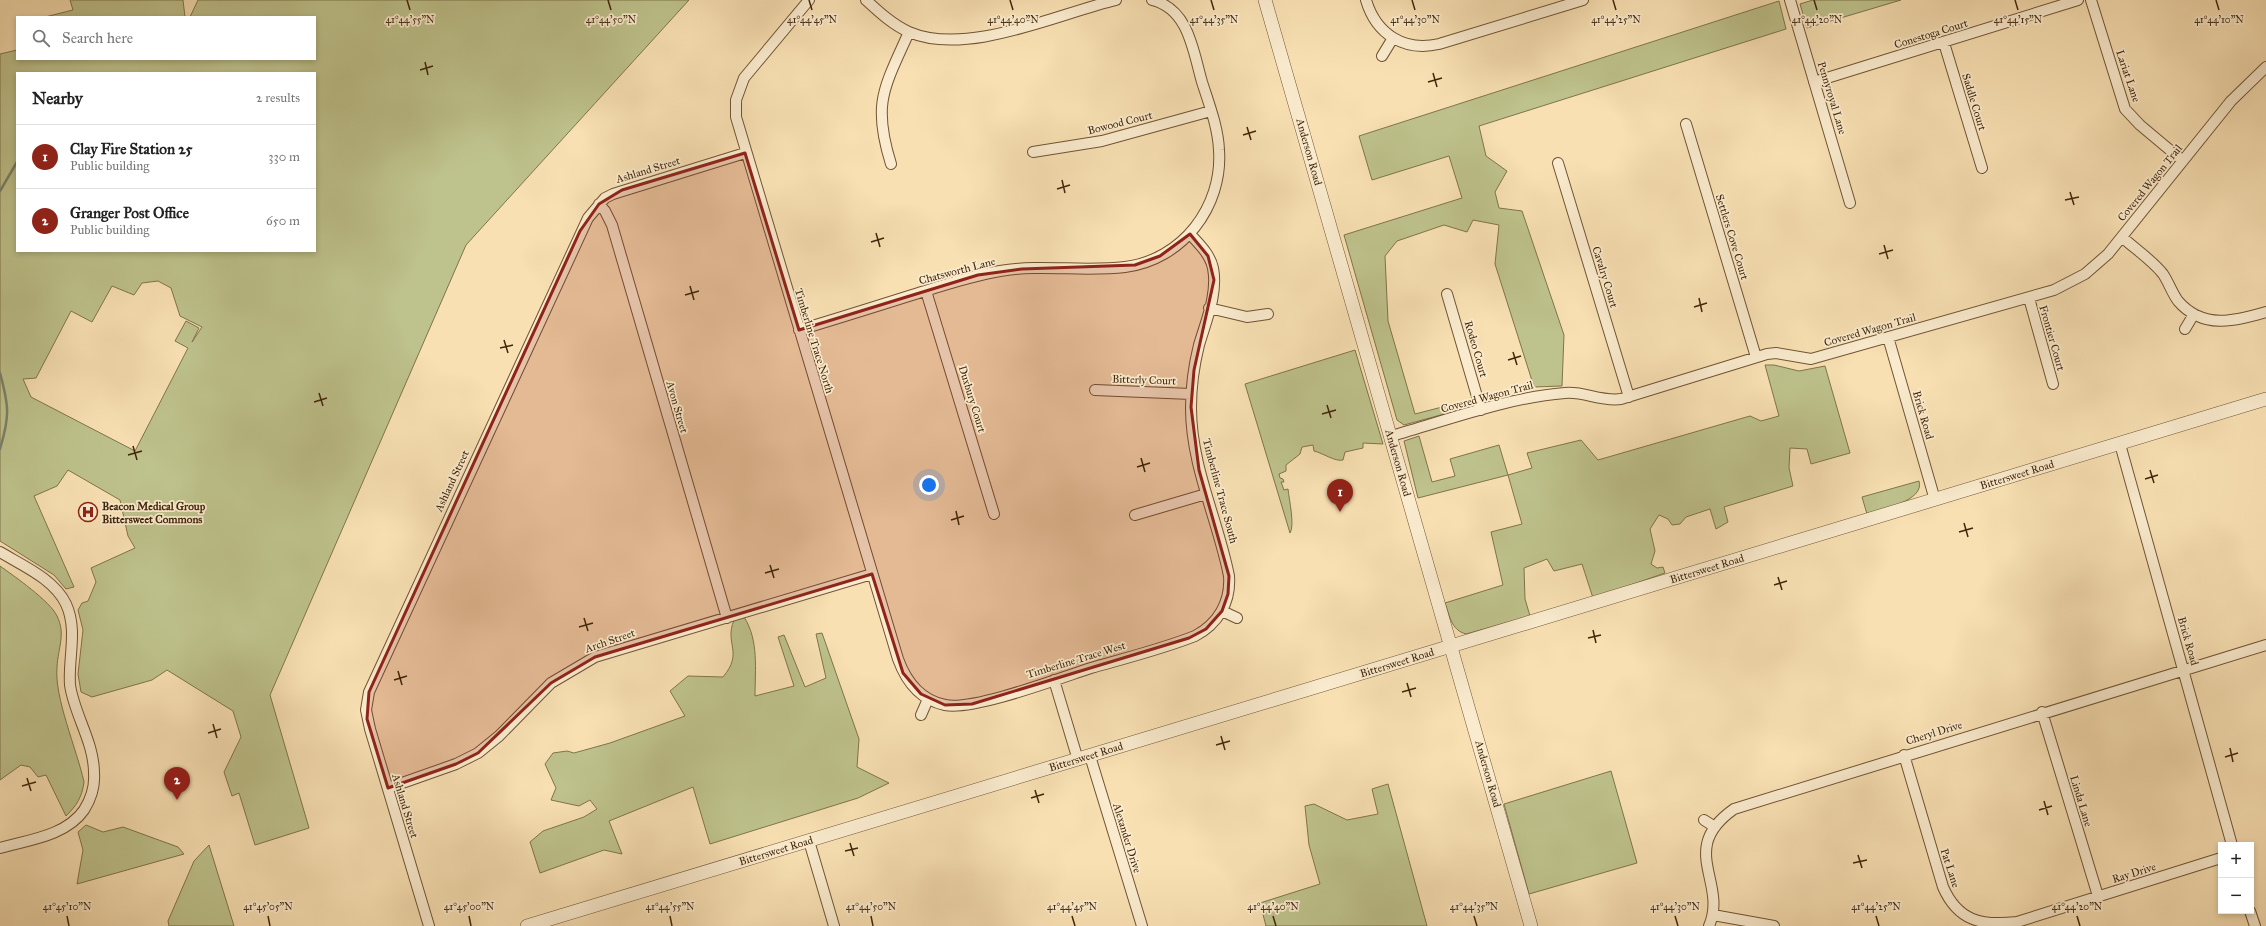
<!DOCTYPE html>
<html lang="en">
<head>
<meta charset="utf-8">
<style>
  body { margin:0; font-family:"IM FELL Great Primer",serif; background:#f2f2f2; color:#222 }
  .controls { position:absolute; right:12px; bottom:12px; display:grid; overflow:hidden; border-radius:0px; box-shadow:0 2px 6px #0003 }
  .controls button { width:36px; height:36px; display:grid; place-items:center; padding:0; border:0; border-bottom:1px solid #e0e0e0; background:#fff; color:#222; font:20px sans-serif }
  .you { position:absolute; left:929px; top:485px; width:14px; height:14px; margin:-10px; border:3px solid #fff; border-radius:50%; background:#1a73e8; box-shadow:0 0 0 6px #1a73e833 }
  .badge { display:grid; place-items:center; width:26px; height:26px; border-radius:50%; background:#8f2418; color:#fff; font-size:13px; font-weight:700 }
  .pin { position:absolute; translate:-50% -33px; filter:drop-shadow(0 1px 2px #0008) }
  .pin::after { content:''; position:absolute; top:21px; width:14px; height:12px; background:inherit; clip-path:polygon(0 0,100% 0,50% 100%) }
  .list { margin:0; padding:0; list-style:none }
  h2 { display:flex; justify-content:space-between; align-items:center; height:52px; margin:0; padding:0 16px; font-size:17px }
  h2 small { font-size:13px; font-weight:400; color:#767676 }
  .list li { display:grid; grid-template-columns:26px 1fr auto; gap:12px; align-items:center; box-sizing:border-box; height:64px; padding:0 16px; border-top:1px solid #e0e0e0 }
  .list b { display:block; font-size:15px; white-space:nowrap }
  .list p { margin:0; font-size:13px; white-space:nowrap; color:#767676 }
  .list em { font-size:13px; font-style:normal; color:#767676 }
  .icon { flex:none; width:22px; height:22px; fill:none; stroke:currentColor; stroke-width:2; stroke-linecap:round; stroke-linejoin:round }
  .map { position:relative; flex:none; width:2266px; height:926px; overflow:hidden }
  .search { position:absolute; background:#fff; box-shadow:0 2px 6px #0003; left:16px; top:16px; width:300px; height:44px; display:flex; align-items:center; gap:10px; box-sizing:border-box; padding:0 14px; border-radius:0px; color:#767676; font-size:15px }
  .panel { position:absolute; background:#fff; box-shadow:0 2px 6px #0003; left:16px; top:72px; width:300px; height:180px; border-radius:0px }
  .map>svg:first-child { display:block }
  .green { fill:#bec28c; stroke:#80744b; fill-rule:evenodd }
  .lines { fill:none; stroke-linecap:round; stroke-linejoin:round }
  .stream { stroke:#79816c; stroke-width:2.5 }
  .minor-casing { stroke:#705434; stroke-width:12 }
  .tertiary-casing { stroke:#705434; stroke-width:14 }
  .minor { stroke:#faebce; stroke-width:10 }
  .tertiary { stroke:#faebce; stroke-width:13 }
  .marked { fill:#8f2418; fill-opacity:0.2; stroke:#8f2418; stroke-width:3; stroke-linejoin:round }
  .ticks { fill:none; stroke:#42260a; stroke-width:1.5 }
  .labels { text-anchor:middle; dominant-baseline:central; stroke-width:3.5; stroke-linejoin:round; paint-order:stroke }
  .street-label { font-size:11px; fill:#42260a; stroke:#faebce }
  .poi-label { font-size:11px; font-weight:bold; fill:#42260a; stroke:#faebce; text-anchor:start }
  .ticks-label { font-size:10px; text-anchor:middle; fill:#42260a; stroke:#faebce; stroke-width:3.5; stroke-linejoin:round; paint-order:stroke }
</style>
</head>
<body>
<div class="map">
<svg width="2266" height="926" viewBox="0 0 2266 926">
  <rect width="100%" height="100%" fill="#f8e0b3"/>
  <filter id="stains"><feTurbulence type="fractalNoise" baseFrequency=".005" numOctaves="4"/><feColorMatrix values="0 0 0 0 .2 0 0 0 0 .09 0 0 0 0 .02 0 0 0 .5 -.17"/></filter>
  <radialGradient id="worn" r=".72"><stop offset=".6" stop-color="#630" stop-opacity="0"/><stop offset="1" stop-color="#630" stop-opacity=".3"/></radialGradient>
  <path class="green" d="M70 0H183L185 17H45L73 10Z
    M198 0H689L466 245 270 695 309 828 255 845 239 793 232 796 224 772 241 737 233 711 167 670 152 680 92 697 81 692 78 674 83 630 78 610 82 603 88 601 96 582 91 568 135 548 128 536 120 500 68 470 57 486 34 496 74 587 66 589 54 575 0 541V54L17 50V59H315V17H190ZM17 73H315V251H17ZM158 281 171 288 180 316 202 327 192 342 199 328 186 321 175 341 188 348 135 451 31 397 23 379 36 378 71 311 92 322 112 286 134 295 142 283Z
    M1813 0H1901L1807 28 1800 4Z
    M1779 1 1786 29 1479 126 1486 156 1507 171 1495 192 1499 208 1522 211 1564 335 1562 386 1534 387 1495 264 1499 225 1473 220 1467 232 1444 225 1397 241 1385 256 1388 321 1415 414 1446 406 1448 413 1404 425 1397 420 1344 235 1462 198 1449 156 1372 180 1359 136Z
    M1355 350 1383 444 1363 443V448L1345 452 1343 460C1335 462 1323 453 1314 451L1313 445 1302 447 1300 454 1286 465V471L1279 474 1280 478 1283 479 1284 482H1281L1284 490 1288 489C1289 499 1295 526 1290 533L1245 384Z
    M1765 365H1774L1799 371 1825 366 1850 453 1811 464 1807 449 1790 448 1789 468 1793 486 1724 507 1728 522 1716 529 1710 509 1686 517 1680 524 1672 525 1668 519 1659 515 1650 529 1655 551 1651 564 1657 568 1663 567 1665 573 1593 598 1582 564 1554 571 1547 559 1524 568 1525 599 1530 616 1466 634C1451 630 1450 616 1445 603L1503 585 1491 532 1522 524 1508 475 1418 498 1404 441 1419 436 1432 482 1455 476 1450 459 1499 445 1508 475 1532 468 1527 453 1581 440 1598 460 1750 416 1761 421 1779 416Z
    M1919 481C1925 501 1882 509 1867 514L1862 497Z
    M0 566C14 576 50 601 57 616 66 634 58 648 57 667 54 697 77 750 84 782 82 797 77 805 66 816L46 775 38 777 30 767 21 765 0 780Z
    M744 617C759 640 755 670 755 696L794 686 778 637 784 635 805 687 826 678 816 634 822 633 859 739 857 767 889 783 858 798 710 844 693 787 609 821 622 854 604 850 540 873 530 842 543 831 584 817 597 809 590 800 579 806 551 800 556 788 545 764 553 753 567 751 574 753 610 743 685 716 670 691 688 676 723 677C744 652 724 644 734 620Z
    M1611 771 1637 863 1529 894 1504 804Z
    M1388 784 1427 926H1266L1260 903 1320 884 1309 845 1305 806 1314 804 1347 820 1378 814 1372 789Z
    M86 825 103 832 123 827 178 847 184 854 77 884 83 850 78 832Z
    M209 845 234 926H169L168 921 194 861Z"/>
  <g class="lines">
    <path class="stream" d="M0 191 17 162
      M0 373C9 406 10 416 0 449"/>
    <defs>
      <path id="minor" d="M809 0 744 78 736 100V117L898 659C906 681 920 700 945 705 973 711 1060 678 1091 668 1126 658 1162 649 1195 636 1218 624 1231 602 1229 576 1218 520 1191 466 1191 408 1191 387 1194 365 1199 345 1206 321 1218 294 1213 268 1210 254 1199 244 1190 234
        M866 0C879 12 893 25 909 32 967 57 1057 14 1116 0
        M1366 0C1376 34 1404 52 1439 44L1583 0
        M1790 0 1850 203
        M2091 0 2125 109 2140 125 2183 161
        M1944 43 1982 168
        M1382 56 1393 38
        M1814 82 2078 0
        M1686 124 1756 357
        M1033 152 1102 141 1211 111
        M1558 163 1629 397
        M891 164C872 103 884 88 909 32
        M599 204 605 211 612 225 727 618
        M2122 237C2135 249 2152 260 2163 274 2169 283 2172 293 2178 301 2203 330 2235 321 2266 312
        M926 291 994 514
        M1447 294 1481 410
        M2029 298 2053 384
        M1209 308 1247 317 1268 314
        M2185 329 2194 314
        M799 330C836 319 874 307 912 295 941 286 970 276 1000 271 1041 264 1083 272 1125 267 1182 260 1223 207 1219 150 1218 127 1209 104 1202 82 1193 51 1189 9 1152 0
        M1888 337 1935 500
        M1095 390 1191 394
        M1391 436C1448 420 1505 398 1565 393 1584 391 1601 402 1621 399L1767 354 1776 353 1811 359 2054 290 2085 274 2108 254 2231 101 2266 67
        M2120 444 2232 845
        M1135 515 1206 494
        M0 552C23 566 54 579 66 604 78 630 68 658 70 685 74 714 94 742 94 773 95 786 91 799 84 810 66 836 28 840 0 848
        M1222 611 1237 618
        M1054 680 1078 760
        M2042 712 2098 896
        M921 715 928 699
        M1904 755 1943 887C1958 921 1981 926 2017 922L2221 858
        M1090 756 1142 926
        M388 788 456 764 478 753 499 736 551 683 595 657 872 574
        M1704 820 1715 827
        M809 841 834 926
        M2250 911 2255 926
        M1713 915 1774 926
        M429 926 370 729 366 710 369 692 588 218 605 198 613 194 745 153
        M1709 926C1728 882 1677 849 1734 809L2266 645"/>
      <path id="tertiary" d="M1265 0 1531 926
        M527 926 2266 399"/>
    </defs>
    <use href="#minor" class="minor-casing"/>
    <use href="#tertiary" class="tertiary-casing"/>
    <use href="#minor" class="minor"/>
    <use href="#tertiary" class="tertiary"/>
  </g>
  <path class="marked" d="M745 153 799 330 978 275 1022 269 1135 265 1160 256 1190 234 1208 256 1214 280 1194 370 1191 407 1199 470 1229 576 1228 594 1222 611 1206 629 1189 638 972 704 945 705 921 694 903 673 872 574 595 657 551 683 478 753 456 764 388 788 367 719 369 692 580 231 599 204 622 190Z"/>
  <path class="ticks" d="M407 0 410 10M608 0 611 10M809 0 812 10M1010 0 1013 10M1211 0 1214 10M1412 0 1415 10M1613 0 1616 10M1814 0 1817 10M2015 0 2018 10M2216 0 2219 10M425 62 428 75M420 70 433 66M1433 73 1437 87M1428 82 1442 78M1247 127 1251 140M1243 135 1256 131M1062 180 1065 193M1057 189 1070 185M2070 192 2074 205M2065 200 2079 197M876 233 880 247M871 242 884 238M1884 245 1888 259M1879 254 1893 250M690 286 694 300M685 295 699 291M1699 298 1702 312M1694 307 1707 303M504 340 508 353M500 348 513 345M1513 352 1517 365M1508 360 1521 356M319 393 323 406M314 402 327 398M1327 405 1331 418M1322 414 1336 410M133 446 137 460M128 455 142 451M1141 458 1145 472M1137 467 1150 463M2150 470 2154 483M2145 479 2158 475M956 511 959 525M951 520 964 516M1964 523 1968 537M1959 532 1973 528M770 565 774 578M765 573 779 569M1778 577 1782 590M1774 585 1787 581M584 618 588 631M579 627 593 623M1593 630 1596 643M1588 638 1601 635M398 671 402 685M394 680 407 676M1407 683 1411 697M1402 692 1416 688M213 724 217 738M208 733 221 729M1221 736 1225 750M1216 745 1230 741M2230 748 2233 762M2225 757 2238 753M27 778 31 791M22 786 36 782M1035 790 1039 803M1031 798 1044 794M2044 801 2048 815M2039 810 2052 806M850 843 854 856M845 851 858 848M1858 855 1862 868M1853 863 1867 860M67 916 69 926M268 916 270 926M469 916 471 926M670 916 672 926M871 916 873 926M1072 916 1075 926M1273 916 1276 926M1474 916 1477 926M1675 916 1678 926M1876 916 1879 926M2077 916 2080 926"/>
  <defs>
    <symbol id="hospital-ring" viewBox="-11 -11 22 22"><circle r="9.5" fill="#faebce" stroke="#8f2418" stroke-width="1.5"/><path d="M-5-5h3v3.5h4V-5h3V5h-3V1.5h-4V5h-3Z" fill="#8f2418"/></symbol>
  </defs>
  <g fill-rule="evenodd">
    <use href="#hospital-ring" x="77" y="501" width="22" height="22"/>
  </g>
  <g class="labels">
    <g class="street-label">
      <text transform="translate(1931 34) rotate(-17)">Conestoga Court</text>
      <text transform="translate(2128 76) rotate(71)">Lariat Lane</text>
      <text transform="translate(1832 98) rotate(73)">Pennyroyal Lane</text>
      <text transform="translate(1974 102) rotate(73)">Saddle Court</text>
      <text transform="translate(1120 123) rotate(-14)">Bowood Court</text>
      <text transform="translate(1309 152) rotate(74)">Anderson Road</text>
      <text transform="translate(648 170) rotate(-17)">Ashland Street</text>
      <text transform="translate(2150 183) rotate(-51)">Covered Wagon Trail</text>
      <text transform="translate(1732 237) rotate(73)">Settlers Cove Court</text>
      <text transform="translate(957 271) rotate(-15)">Chatsworth Lane</text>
      <text transform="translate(1605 277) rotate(73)">Cavalry Court</text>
      <text transform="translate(1870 330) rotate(-16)">Covered Wagon Trail</text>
      <text transform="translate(2052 338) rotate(74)">Frontier Court</text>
      <text transform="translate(814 341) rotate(73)">Timberline Trace North</text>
      <text transform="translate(1476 349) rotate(74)">Rodeo Court</text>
      <text transform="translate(1144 380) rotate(2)">Bitterly Court</text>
      <text transform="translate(1487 397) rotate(-15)">Covered Wagon Trail</text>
      <text transform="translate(972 399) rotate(73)">Duxbury Court</text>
      <text transform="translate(677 407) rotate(74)">Avon Street</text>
      <text transform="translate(1923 415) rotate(74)">Brick Road</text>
      <text transform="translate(1398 463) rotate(74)">Anderson Road</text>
      <text transform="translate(2017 475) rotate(-17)">Bittersweet Road</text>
      <text transform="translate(452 481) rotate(-65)">Ashland Street</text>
      <text transform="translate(1220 491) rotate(75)">Timberline Trace South</text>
      <text transform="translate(1707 569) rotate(-17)">Bittersweet Road</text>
      <text transform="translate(610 641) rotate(-19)">Arch Street</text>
      <text transform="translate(2188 641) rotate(74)">Brick Road</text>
      <text transform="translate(1076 660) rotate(-17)">Timberline Trace West</text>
      <text transform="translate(1397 663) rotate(-17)">Bittersweet Road</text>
      <text transform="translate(1934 733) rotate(-17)">Cheryl Drive</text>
      <text transform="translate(1086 757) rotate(-17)">Bittersweet Road</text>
      <text transform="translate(1488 774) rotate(74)">Anderson Road</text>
      <text transform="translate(2081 801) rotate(73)">Linda Lane</text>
      <text transform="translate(405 806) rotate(73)">Ashland Street</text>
      <text transform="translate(1127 838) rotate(73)">Alexander Drive</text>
      <text transform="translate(776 851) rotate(-17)">Bittersweet Road</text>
      <text transform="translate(1950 868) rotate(72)">Pat Lane</text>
      <text transform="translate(2134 873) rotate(-17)">Ray Drive</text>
    </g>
    <g class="poi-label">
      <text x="102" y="506">Beacon Medical Group<tspan x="102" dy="13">Bittersweet Commons</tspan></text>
    </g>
  </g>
  <g class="ticks-label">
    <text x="410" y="23">41°44'55"N</text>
    <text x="611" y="23">41°44'50"N</text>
    <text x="812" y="23">41°44'45"N</text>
    <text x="1013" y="23">41°44'40"N</text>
    <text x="1214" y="23">41°44'35"N</text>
    <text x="1415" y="23">41°44'30"N</text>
    <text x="1616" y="23">41°44'25"N</text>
    <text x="1817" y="23">41°44'20"N</text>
    <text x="2018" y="23">41°44'15"N</text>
    <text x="2219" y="23">41°44'10"N</text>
    <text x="67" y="910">41°45'10"N</text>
    <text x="268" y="910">41°45'05"N</text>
    <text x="469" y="910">41°45'00"N</text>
    <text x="670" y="910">41°44'55"N</text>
    <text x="871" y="910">41°44'50"N</text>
    <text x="1072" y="910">41°44'45"N</text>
    <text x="1273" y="910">41°44'40"N</text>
    <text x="1474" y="910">41°44'35"N</text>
    <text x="1675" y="910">41°44'30"N</text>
    <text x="1876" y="910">41°44'25"N</text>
    <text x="2077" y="910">41°44'20"N</text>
  </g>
  <rect width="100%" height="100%" filter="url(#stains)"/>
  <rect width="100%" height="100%" fill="url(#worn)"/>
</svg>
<div class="controls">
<button>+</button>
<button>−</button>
</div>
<div class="you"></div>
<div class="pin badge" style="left:1340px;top:512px">1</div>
<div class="pin badge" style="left:177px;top:800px">2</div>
<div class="search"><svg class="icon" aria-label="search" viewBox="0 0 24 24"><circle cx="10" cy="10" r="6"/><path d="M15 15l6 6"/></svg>Search here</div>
<section class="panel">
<h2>Nearby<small>2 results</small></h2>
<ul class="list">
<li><span class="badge">1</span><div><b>Clay Fire Station 25</b><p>Public building</p></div><em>330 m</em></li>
<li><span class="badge">2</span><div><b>Granger Post Office</b><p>Public building</p></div><em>650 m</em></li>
</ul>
</section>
</div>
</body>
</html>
